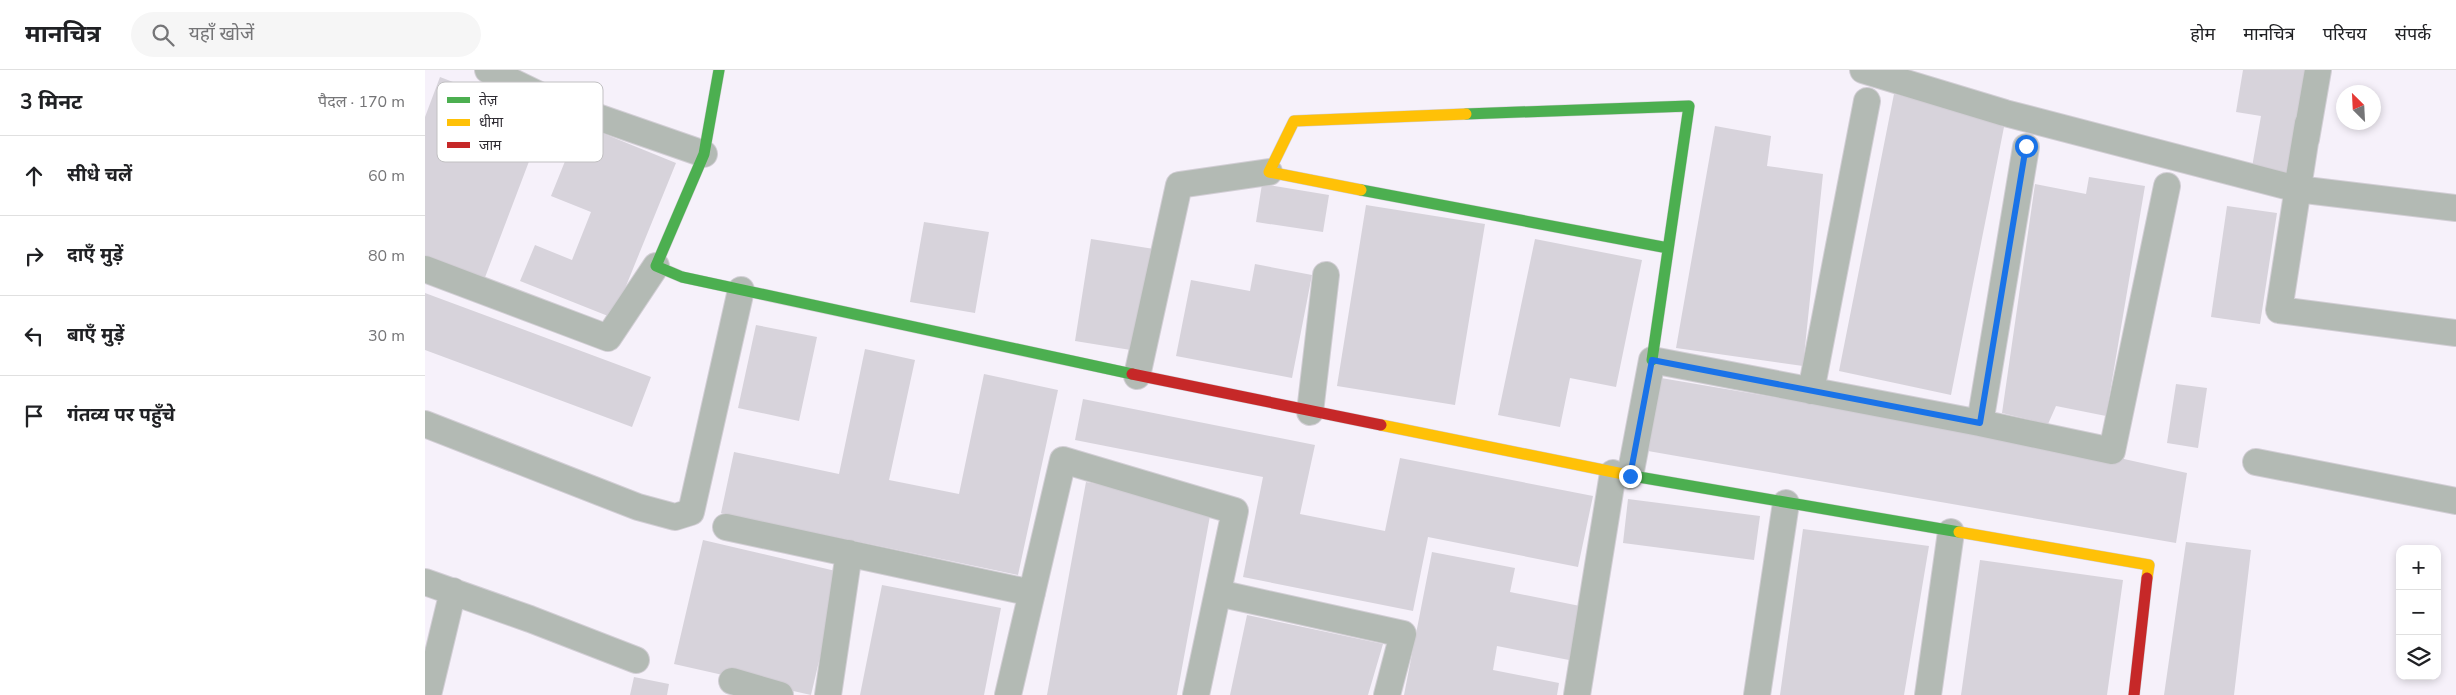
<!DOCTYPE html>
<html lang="hi">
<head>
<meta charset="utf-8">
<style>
  body { margin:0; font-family:"Nunito Sans","Noto Sans Devanagari",sans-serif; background:#f6f6f6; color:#202124 }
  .controls { position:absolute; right:15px; bottom:15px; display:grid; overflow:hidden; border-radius:10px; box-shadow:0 2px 8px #0003 }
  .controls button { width:45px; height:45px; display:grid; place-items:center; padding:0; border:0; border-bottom:1px solid #e0e0e0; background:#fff; color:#202124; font:25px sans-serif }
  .compass { position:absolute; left:1911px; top:15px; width:45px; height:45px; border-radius:50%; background:#fff; box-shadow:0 2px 8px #0003; rotate:336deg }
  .stop { position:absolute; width:15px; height:15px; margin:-11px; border:4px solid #1a73e8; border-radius:50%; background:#fff }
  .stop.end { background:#1a73e8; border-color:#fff; box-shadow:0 1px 5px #0008 }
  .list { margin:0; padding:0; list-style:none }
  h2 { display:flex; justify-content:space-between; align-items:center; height:65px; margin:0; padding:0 20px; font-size:21px }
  h2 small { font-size:16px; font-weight:400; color:#757577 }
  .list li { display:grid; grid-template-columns:32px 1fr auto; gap:15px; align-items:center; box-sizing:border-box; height:80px; padding:0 20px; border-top:1px solid #e0e0e0 }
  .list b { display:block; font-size:19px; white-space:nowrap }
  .list em { font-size:16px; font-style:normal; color:#757577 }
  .icon { flex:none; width:28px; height:28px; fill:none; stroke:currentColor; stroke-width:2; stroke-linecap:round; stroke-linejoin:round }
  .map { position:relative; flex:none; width:2031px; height:625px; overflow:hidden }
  header { display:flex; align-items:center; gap:30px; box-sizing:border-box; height:70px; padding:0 25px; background:#fff; border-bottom:1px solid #e0e0e0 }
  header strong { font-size:24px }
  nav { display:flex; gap:28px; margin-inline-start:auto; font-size:18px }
  .search { width:350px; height:45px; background:#f6f6f6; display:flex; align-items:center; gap:12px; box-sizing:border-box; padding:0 18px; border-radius:28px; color:#757577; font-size:19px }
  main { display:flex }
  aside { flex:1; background:#fff }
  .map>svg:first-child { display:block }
  .building { fill:#d7d3db }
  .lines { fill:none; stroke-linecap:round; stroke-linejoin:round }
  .street-casing { stroke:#d2ced5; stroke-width:28 }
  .fast-casing { stroke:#d2ced5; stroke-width:12 }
  .slow-casing { stroke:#d2ced5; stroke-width:12 }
  .jam-casing { stroke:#d2ced5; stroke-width:12 }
  .street { stroke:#b3bab4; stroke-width:26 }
  .fast { stroke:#4caf50; stroke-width:11 }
  .slow { stroke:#ffc107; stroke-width:11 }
  .jam { stroke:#c62828; stroke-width:11 }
  .route { stroke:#1a73e8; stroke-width:6 }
  .key { fill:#fff; stroke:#c1c0c2; stroke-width:1 }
  .key-label { font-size:14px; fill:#2f2c33 }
</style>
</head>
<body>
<header>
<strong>मानचित्र</strong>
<div class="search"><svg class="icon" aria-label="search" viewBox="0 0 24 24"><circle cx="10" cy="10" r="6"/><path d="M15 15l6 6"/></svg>यहाँ खोजें</div>
<nav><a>होम</a><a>मानचित्र</a><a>परिचय</a><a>संपर्क</a></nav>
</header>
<main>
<aside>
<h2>3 मिनट<small>पैदल · 170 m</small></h2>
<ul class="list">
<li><svg class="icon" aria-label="ahead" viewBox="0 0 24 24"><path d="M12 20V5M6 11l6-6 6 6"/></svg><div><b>सीधे चलें</b></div><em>60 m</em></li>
<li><svg class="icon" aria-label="right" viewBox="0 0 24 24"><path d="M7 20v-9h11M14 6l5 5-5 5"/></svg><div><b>दाएँ मुड़ें</b></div><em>80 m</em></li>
<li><svg class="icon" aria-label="left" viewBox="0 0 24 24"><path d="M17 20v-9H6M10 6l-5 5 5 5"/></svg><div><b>बाएँ मुड़ें</b></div><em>30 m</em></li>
<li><svg class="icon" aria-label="arrive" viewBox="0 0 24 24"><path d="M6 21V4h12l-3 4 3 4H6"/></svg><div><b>गंतव्य पर पहुँचे</b></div></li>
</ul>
</aside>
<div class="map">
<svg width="2031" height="625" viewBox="0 0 2031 625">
  <rect width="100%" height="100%" fill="#f6f1fa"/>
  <path class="building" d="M1818 0H1882L1864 103 1827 97 1836 46 1811 42Z
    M15 7 67 27 58 53 111 73 59 210 0 189V47Z
    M1469 24 1523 38 1579 57 1526 325 1414 301Z
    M155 54 251 93 188 248 95 211 110 175 147 190 166 142 126 126Z
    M1290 56 1346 66 1342 96 1398 104 1378 296 1251 278Z
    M1664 107 1720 116 1681 346 1631 336 1623 354 1577 343 1610 114 1661 124Z
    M837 114 904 125 898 162 831 152Z
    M941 135 1060 154 1030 335 912 316Z
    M1802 136 1852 143 1835 254 1786 247Z
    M499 152 564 162 550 243 485 232Z
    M666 169 729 179 712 281 650 271Z
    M1110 169 1217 190 1191 317 1145 308 1135 357 1073 345Z
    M830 194 887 205 867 308 751 286 766 210 825 221Z
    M0 223 226 307 207 357 0 280Z
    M331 255 392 267 374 351 313 338Z
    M440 279 490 290 464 410 534 424 559 304 633 320 593 505 296 443 309 382 414 404Z
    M1236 308 1663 381 1762 403 1751 473 1223 381Z
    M1751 314 1782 318 1773 378 1742 373Z
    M658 329 890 375 875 444 960 461 975 388 1168 426 1153 497 1003 467 988 541 818 507 838 407 650 370Z
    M661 412 787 435 752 625H622Z
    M1203 429 1335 446 1329 490 1198 473Z
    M1378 459 1504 476 1479 625H1355Z
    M278 470 415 502 386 625 249 594Z
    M1761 472 1826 480 1809 625H1739Z
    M1007 482 1090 498 1085 522 1155 536 1144 590 1072 576 1068 600 1134 613 1132 625H979Z
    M1555 490 1698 510 1682 625H1536Z
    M457 515 576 538 559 625H435Z
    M822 545 958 574 943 625H805Z
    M209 607 244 614 242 625H205Z"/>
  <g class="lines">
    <defs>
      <path id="street" d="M63 0 129 32 279 84
        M1438 0 1580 43 1872 119 2031 138
        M1881 69 1893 0
        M1872 119 1883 53 1854 240 2031 263
        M0 199 183 268 231 196
        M712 306 754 115 844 102
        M1386 321 1442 31
        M885 342 901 205
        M1555 353 1687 381 1742 116
        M0 354 213 437 250 447 266 442 316 220
        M1831 392 2031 431
        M1205 406 1227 290 1555 353 1601 77
        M301 457 607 523
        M0 512 105 549 211 590
        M793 523 978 564 962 625
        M307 611 355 625
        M3 625 28 521
        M403 625 424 483
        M583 625 638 390 810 441 771 625
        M1152 625 1188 403
        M1332 625 1361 433
        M1503 625 1526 462"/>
      <path id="fast" d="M294 0 279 84 231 196 257 207 707 304
        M1041 44 1264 36 1227 290
        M936 120 1243 178
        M1208 406 1534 462"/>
      <path id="slow" d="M936 120 844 102 869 51 1041 44
        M956 355 1208 406
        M1534 462 1724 495 1722 508"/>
      <path id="jam" d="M707 304 956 355
        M1709 625 1722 508"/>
    </defs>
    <use href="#street" class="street-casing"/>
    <use href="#fast" class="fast-casing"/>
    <use href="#slow" class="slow-casing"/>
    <use href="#jam" class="jam-casing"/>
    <use href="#street" class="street"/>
    <use href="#fast" class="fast"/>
    <use href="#slow" class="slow"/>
    <use href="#jam" class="jam"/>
  </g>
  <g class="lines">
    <path class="route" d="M1205 406 1227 290 1555 353 1601 76"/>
  </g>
  <rect x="12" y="12" width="166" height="80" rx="8" class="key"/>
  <rect x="22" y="27" width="23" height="6" fill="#4caf50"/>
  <rect x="22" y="49" width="23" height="7" fill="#ffc107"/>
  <rect x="22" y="72" width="23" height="6" fill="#c62828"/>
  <g class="key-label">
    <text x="54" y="35">तेज़</text>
    <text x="54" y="57">धीमा</text>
    <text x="54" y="80">जाम</text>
  </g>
</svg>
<div class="controls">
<button>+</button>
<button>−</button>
<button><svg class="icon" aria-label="layers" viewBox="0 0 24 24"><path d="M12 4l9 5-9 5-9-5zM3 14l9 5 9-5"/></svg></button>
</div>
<svg class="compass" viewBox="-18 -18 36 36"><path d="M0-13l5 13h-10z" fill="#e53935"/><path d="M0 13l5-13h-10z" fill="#757577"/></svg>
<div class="stop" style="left:1601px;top:76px"></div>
<div class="stop end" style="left:1205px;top:406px"></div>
</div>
</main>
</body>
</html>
